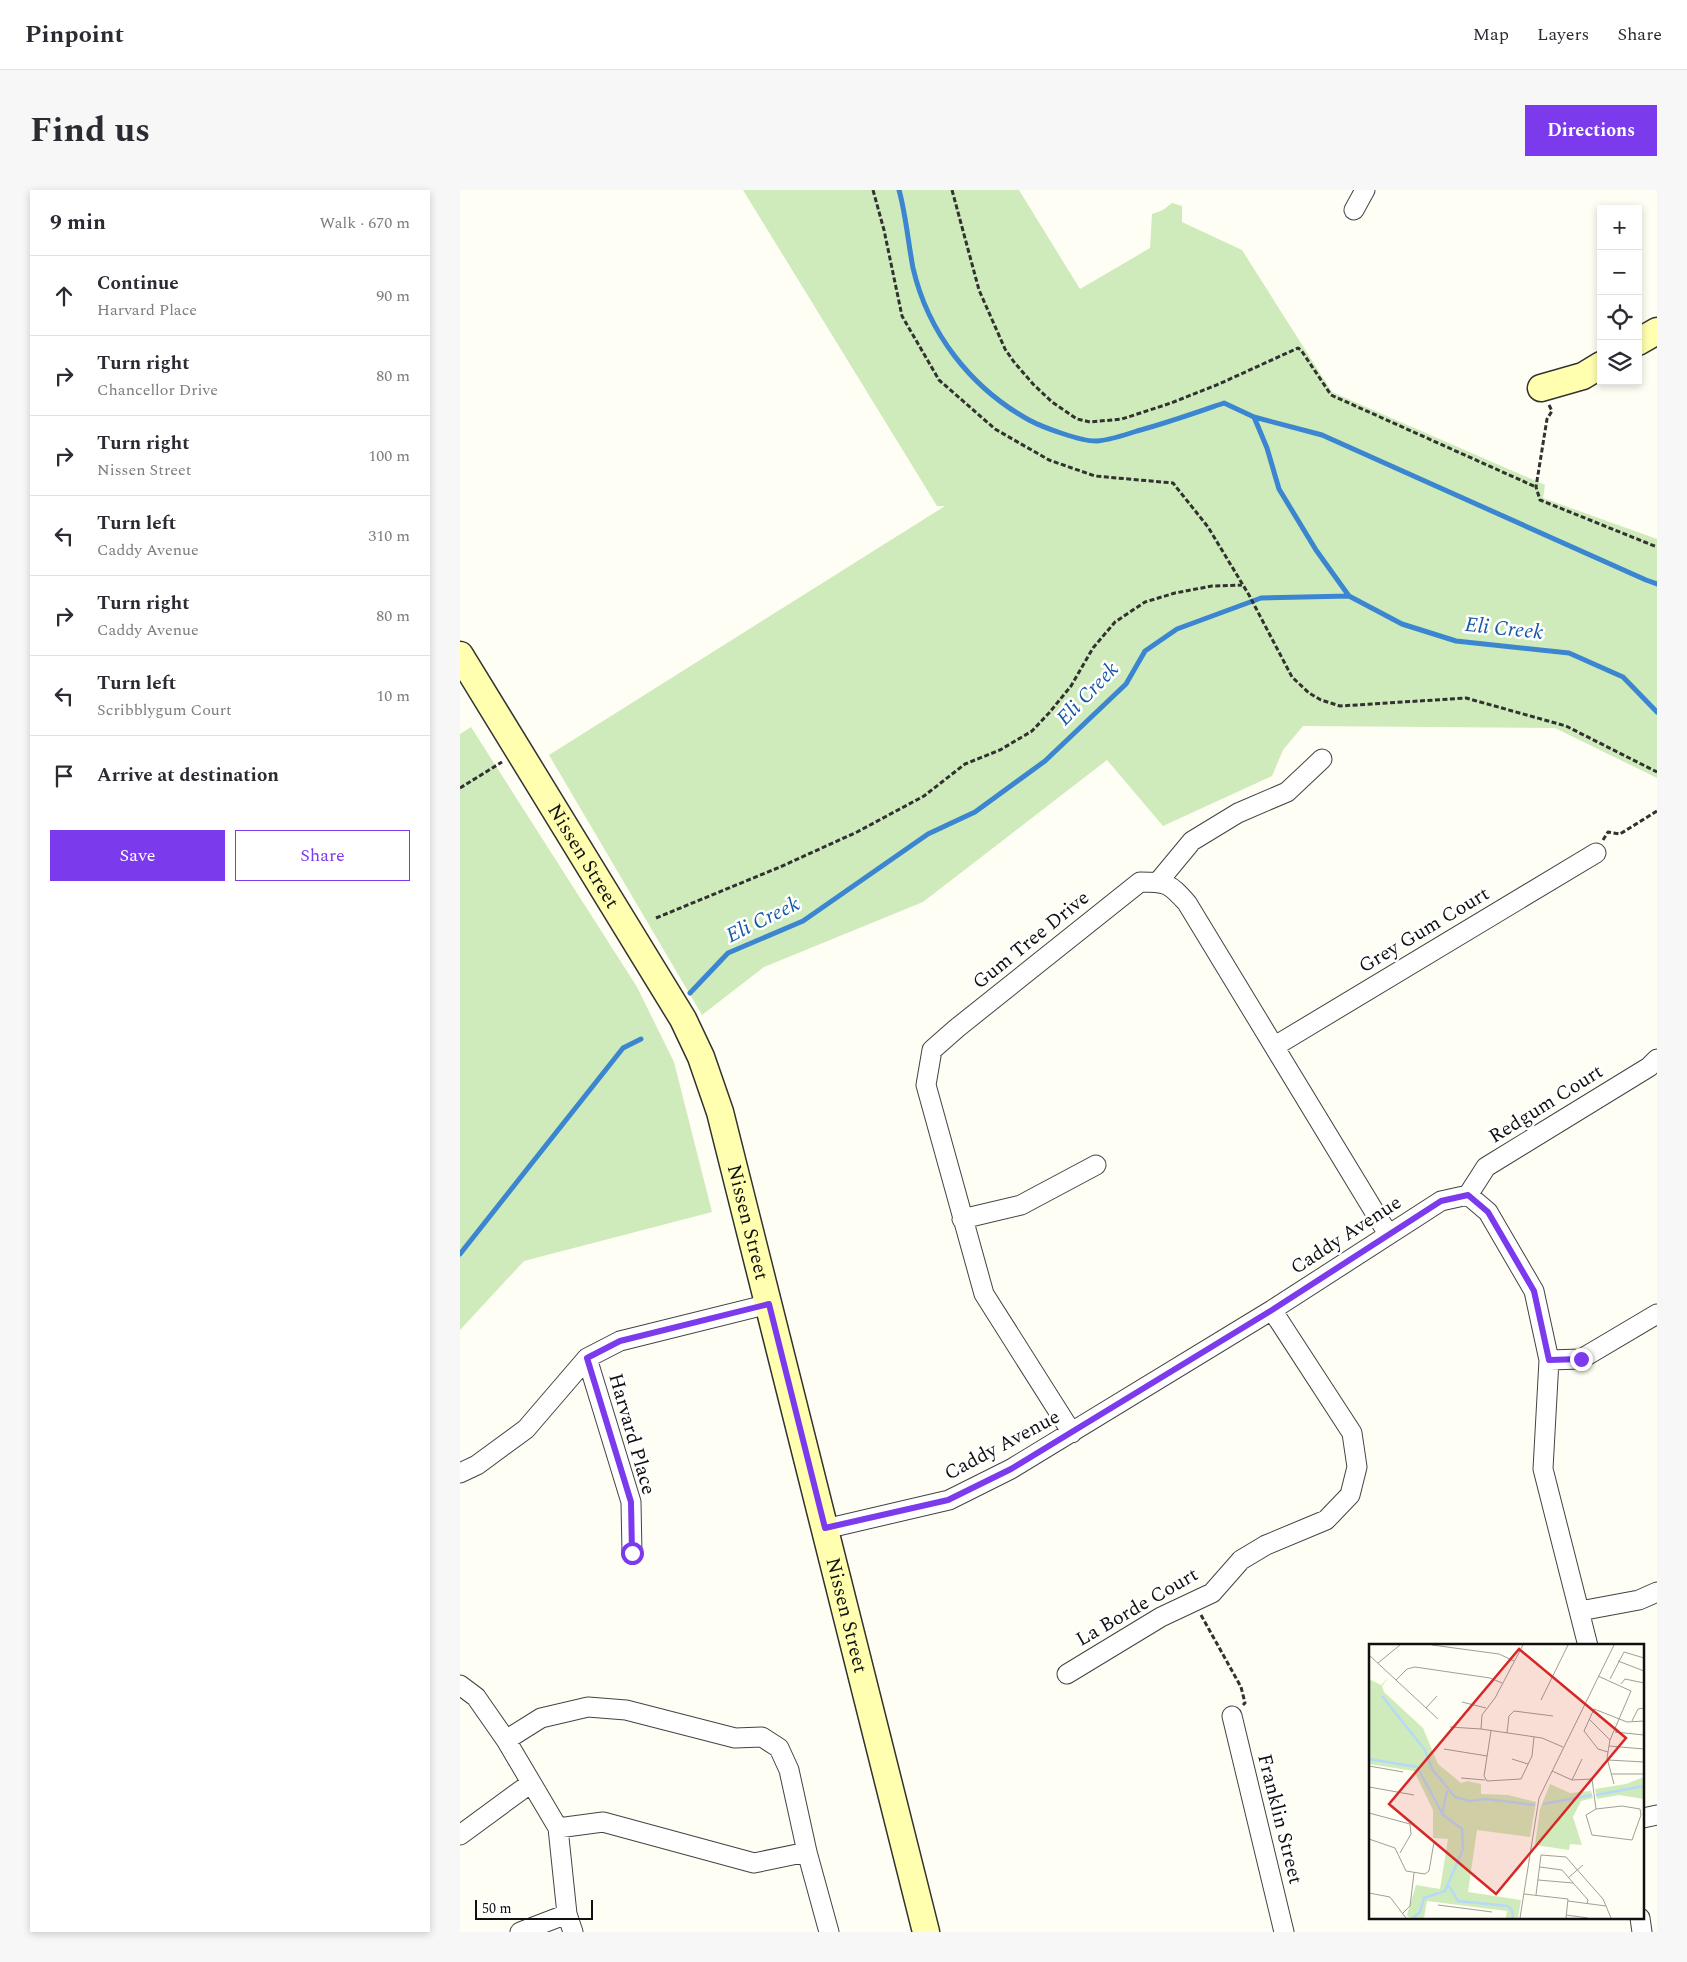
<!DOCTYPE html>
<html lang="en">
<head>
<meta charset="utf-8">
<style>
  body { margin:0; font-family:Spectral,serif; background:#f7f7f7; color:#2b2b33 }
  .controls { position:absolute; right:15px; top:15px; display:grid; overflow:hidden; border-radius:0px; box-shadow:0 2px 8px #0003 }
  .controls button { width:45px; height:45px; display:grid; place-items:center; padding:0; border:0; border-bottom:1px solid #e1e1e2; background:#fff; color:#2b2b33; font:25px sans-serif }
  .scale { position:absolute; left:15px; bottom:12px; width:118px; box-sizing:border-box; padding-left:5px; border:2px solid #101010; border-top:0; font-size:14px; line-height:18px; white-space:nowrap; color:#101010; -webkit-text-stroke:4px #fff; paint-order:stroke }
  .stop { position:absolute; width:15px; height:15px; margin:-11px; border:4px solid #7c3aed; border-radius:50%; background:#fff }
  .stop.end { background:#7c3aed; border-color:#fff; box-shadow:0 1px 5px #0008 }
  .list { margin:0; padding:0; list-style:none }
  h2 { display:flex; justify-content:space-between; align-items:center; height:65px; margin:0; padding:0 20px; font-size:21px }
  h2 small { font-size:16px; font-weight:400; color:#7c7c81 }
  .list li { display:grid; grid-template-columns:32px 1fr auto; gap:15px; align-items:center; box-sizing:border-box; height:80px; padding:0 20px; border-top:1px solid #e1e1e2 }
  .list b { display:block; font-size:19px; white-space:nowrap }
  .list p { margin:0; font-size:16px; white-space:nowrap; color:#7c7c81 }
  .list em { font-size:16px; font-style:normal; color:#7c7c81 }
  .actions { display:flex; gap:10px; padding:15px 20px }
  .actions a { flex:1; padding:11px 0; border:1px solid #7c3aed; border-radius:0px; text-align:center; font-size:18px; color:#7c3aed }
  .actions .main { background:#7c3aed; color:#fff }
  .icon { flex:none; width:28px; height:28px; fill:none; stroke:currentColor; stroke-width:2; stroke-linecap:round; stroke-linejoin:round }
  .map { position:relative; flex:none; width:1197px; height:1742px; overflow:hidden; border-radius:0px }
  header { display:flex; align-items:center; gap:30px; box-sizing:border-box; height:70px; padding:0 25px; background:#fff; border-bottom:1px solid #e1e1e2 }
  header strong { font-size:24px }
  nav { display:flex; gap:28px; margin-inline-start:auto; font-size:18px }
  .intro { display:flex; align-items:center; justify-content:space-between; box-sizing:border-box; height:120px; padding:0 30px }
  h1 { margin:0; font-size:35px }
  .button { padding:12px 22px; border-radius:0px; background:#7c3aed; color:#fff; font-size:18px; font-weight:700 }
  main { display:flex; gap:30px; padding:0 30px }
  aside { flex:1; background:#fff; border-radius:0px; box-shadow:0 2px 8px #0003 }
  .map>svg:first-child { display:block }
  .green { fill:#cfebbb }
  .lines { fill:none; stroke-linecap:round; stroke-linejoin:round }
  .stream { stroke:#3c86d1; stroke-width:5 }
  .street-casing { stroke:#434343; stroke-width:21 }
  .secondary-casing { stroke:#323232; stroke-width:29 }
  .path { stroke:#323232; stroke-width:3; stroke-dasharray:5 2.5; stroke-linecap:butt }
  .street { stroke:#fff; stroke-width:19 }
  .secondary { stroke:#ffffaf; stroke-width:26 }
  .route { stroke:#7c3aed; stroke-width:6 }
  .labels { text-anchor:middle; dominant-baseline:central; stroke-width:5; stroke-linejoin:round; paint-order:stroke }
  .street-label { font-size:20px; fill:#101010; stroke:#fff }
  .water-label { font-size:21px; font-style:italic; fill:#1558a7; stroke:#fff }
  .inset-river { fill:none; stroke:#b7d9f8; stroke-width:2.5 }
  .inset-road { fill:none; stroke:#9f9f99; stroke-width:1 }
  .view { fill:#d62828; fill-opacity:0.15; stroke:#d62828; stroke-width:2.5 }
  .inset-edge { fill:none; stroke:#101010; stroke-width:2.5 }
</style>
</head>
<body>
<header>
<strong>Pinpoint</strong>
<nav><a>Map</a><a>Layers</a><a>Share</a></nav>
</header>
<div class="intro"><h1>Find us</h1><a class="button">Directions</a></div>
<main>
<aside>
<h2>9 min<small>Walk · 670 m</small></h2>
<ul class="list">
<li><svg class="icon" aria-label="ahead" viewBox="0 0 24 24"><path d="M12 20V5M6 11l6-6 6 6"/></svg><div><b>Continue</b><p>Harvard Place</p></div><em>90 m</em></li>
<li><svg class="icon" aria-label="right" viewBox="0 0 24 24"><path d="M7 20v-9h11M14 6l5 5-5 5"/></svg><div><b>Turn right</b><p>Chancellor Drive</p></div><em>80 m</em></li>
<li><svg class="icon" aria-label="right" viewBox="0 0 24 24"><path d="M7 20v-9h11M14 6l5 5-5 5"/></svg><div><b>Turn right</b><p>Nissen Street</p></div><em>100 m</em></li>
<li><svg class="icon" aria-label="left" viewBox="0 0 24 24"><path d="M17 20v-9H6M10 6l-5 5 5 5"/></svg><div><b>Turn left</b><p>Caddy Avenue</p></div><em>310 m</em></li>
<li><svg class="icon" aria-label="right" viewBox="0 0 24 24"><path d="M7 20v-9h11M14 6l5 5-5 5"/></svg><div><b>Turn right</b><p>Caddy Avenue</p></div><em>80 m</em></li>
<li><svg class="icon" aria-label="left" viewBox="0 0 24 24"><path d="M17 20v-9H6M10 6l-5 5 5 5"/></svg><div><b>Turn left</b><p>Scribblygum Court</p></div><em>10 m</em></li>
<li><svg class="icon" aria-label="arrive" viewBox="0 0 24 24"><path d="M6 21V4h12l-3 4 3 4H6"/></svg><div><b>Arrive at destination</b></div></li>
</ul>
<div class="actions"><a class="main">Save</a><a>Share</a></div>
</aside>
<div class="map">
<svg width="1197" height="1742" viewBox="0 0 1197 1742">
  <rect width="100%" height="100%" fill="#fffef4"/>
  <path class="green" d="M283 0H559L620 99 690 58 692 24 703 20 712 13 722 16V32L782 60 872 202 1085 295 1083 308 1197 349V588L1095 538 843 536 823 560 812 586 703 636 647 570 463 712 304 777 242 825 89 565 485 316H477Z
    M11 537 177 797 214 872 252 1022 64 1071 0 1140V544Z"/>
  <g class="lines">
    <path class="stream" d="M439 0C446 25 448 52 453 78 468 143 511 198 569 230 582 237 622 252 637 251 650 250 665 245 677 241 707 233 735 223 764 213L794 227 807 258 819 299 856 360 889 406
      M794 227 862 245 1186 390 1197 394
      M230 803 268 763 343 731 468 644 515 622 585 571 666 494 685 461 717 439 801 408 889 406 942 434 996 451 1109 463 1163 487 1197 522
      M0 1064 163 858 181 849"/>
    <defs>
      <path id="street" d="M894 20 905 0
        M698 692 732 651 778 623 827 602 862 569
        M815 856 1136 663
        M1008 1005 1026 977 1189 877 1197 869
        M502 1029 561 1015 636 975
        M127 1168 171 1312 172 1363
        M1089 1170 1121 1169 1197 1124
        M612 1243 524 1104 466 895 472 860 497 838 680 692C707 692 709 693 727 713L928 1044
        M0 1283 17 1275 66 1239 127 1168 160 1151 309 1114
        M365 1339 489 1310 551 1279 812 1120 981 1011 1008 1005 1028 1022 1074 1101 1089 1170 1083 1279 1128 1456
        M1120 1421 1179 1410 1197 1402
        M607 1484 701 1427 752 1403 781 1370 806 1355 866 1330 890 1305 897 1277 892 1243 812 1120
        M0 1495 16 1507 46 1550 98 1638 107 1724 113 1742
        M772 1526 824 1742
        M46 1550 81 1528 128 1517 166 1520 275 1548 302 1547 319 1558 329 1580 347 1662 369 1742
        M1183 1628 1197 1625
        M98 1638 143 1632 294 1673 347 1662
        M0 1645 71 1593
        M1180 1728 1182 1742
        M60 1742 107 1724"/>
      <g id="secondary">
        <path d="M1178 152 1197 141"/>
        <path d="M1081 198 1123 186 1141 175"/>
        <path id="s1" d="M0 465 223 829 241 867 260 922 466 1742"/>
      </g>
    </defs>
    <use href="#street" class="street-casing"/>
    <use href="#secondary" class="secondary-casing"/>
    <path class="path" d="M413 0 424 40 442 126 479 190 535 239 589 270 635 286 713 293 748 337 789 405 832 487 849 503 861 510 880 516 1006 508 1106 536 1197 582
      M492 0 519 100 545 159 554 172 573 194 592 212 617 229 630 232 662 229 711 213 759 194 838 158 841 160 871 205 1076 297
      M1089 215 1092 221 1087 229 1076 297 1080 310 1197 357
      M0 598 42 572
      M1143 650 1148 642 1160 644 1197 621
      M196 728 320 677 397 642 464 606 505 574 540 560 572 541 589 523 611 496 633 458 655 432 685 412 715 403 752 396 782 395
      M741 1425 781 1497 785 1513 783 1515"/>
    <use href="#street" class="street"/>
    <use href="#secondary" class="secondary"/>
  </g>
  <g class="lines">
    <path class="route" d="M172 1363 171 1312 127 1168 160 1151 309 1114 365 1338 488 1310 551 1279 812 1120 981 1011 1008 1005 1028 1022 1074 1101 1089 1170 1121 1169"/>
  </g>
  <g class="labels">
    <g class="street-label">
      <text stroke="none"><textPath href="#s1" startOffset="236">Nissen Street</textPath></text>
      <text transform="translate(964 740) rotate(-31)">Grey Gum Court</text>
      <text transform="translate(571 750) rotate(-39)">Gum Tree Drive</text>
      <text transform="translate(1086 914) rotate(-32)">Redgum Court</text>
      <text stroke="none"><textPath href="#s1" startOffset="641">Nissen Street</textPath></text>
      <text transform="translate(886 1045) rotate(-33)">Caddy Avenue</text>
      <text transform="translate(172 1244) rotate(74)">Harvard Place</text>
      <text transform="translate(542 1255) rotate(-28)">Caddy Avenue</text>
      <text transform="translate(677 1417) rotate(-30)">La Borde Court</text>
      <text stroke="none"><textPath href="#s1" startOffset="1046">Nissen Street</textPath></text>
      <text transform="translate(820 1629) rotate(76)">Franklin Street</text>
    </g>
    <g class="water-label">
      <text transform="translate(1044 439) rotate(6)">Eli Creek</text>
      <text transform="translate(628 504) rotate(-46)">Eli Creek</text>
      <text transform="translate(303 730) rotate(-26)">Eli Creek</text>
    </g>
  </g>
  <g transform="translate(909 1454)">
    <rect width="275" height="275" fill="#fffef4"/>
    <path d="M20 33 13 42 15 48 54 84 69 120 92 139 98 137 112 140V150L139 151 167 158 161 193 108 186 99 248 152 256 149 274H137L138 267 58 257 55 274H41L38 271 47 241 71 245 79 195 64 194V166L45 127 0 120V35L12 41ZM275 133V155L250 151 228 155 226 145 257 140ZM181 140 201 149 222 147 224 154 212 157 204 173 213 201 201 200 200 206 166 201 171 165Z" fill="#cfebbb"/>
    <path class="inset-river" d="M13 52 56 106 63 125 86 153 100 157 117 155 166 161M0 115 48 123 73 169M227 151 275 142M174 160 223 151M80 242 89 257 138 262 143 266 144 274M44 274 51 268 55 254 76 247 94 205 93 185 73 170 78 147"/>
    <path class="inset-road" d="M63 1 130 10 145 17M154 1 126 54 113 71 112 85 173 94 194 103M0 11 69 75M249 17 275 27M9 19 31 1M229 32 262 47 241 96 238 114 245 140M241 35 255 8 275 14M27 36 38 25 46 23 121 34 133 39M252 40 256 35 275 39M172 56 199 1M93 58 117 64M57 64 68 52M220 75 241 96M263 77 269 65 275 64M81 83 112 85M122 87 115 132 118 137 152 135 163 112 165 93M246 88 275 91M138 89 140 72 145 67 184 72M240 102 275 105M75 105 118 112M239 108 229 105 215 87 225 65 258 78 275 77M143 115 159 120M239 116 275 118M0 122 34 128M183 127 203 136 223 135 227 165 253 162 271 165 272 171 263 196 223 191 217 171 227 165M242 130H275M92 134 116 136M203 136 213 115M0 143 45 151M0 169 41 180 42 190 31 209M0 195 26 204 37 227 56 230 60 227 65 198M171 223 193 226 219 256 218 260M199 234 214 221M169 236 204 239M0 249 21 253 37 274M155 250 199 255 197 274M167 251 172 211 197 213 234 255 242 274M199 257 237 262M69 261 123 268M33 270 41 262 45 229M197 271 219 274M151 274 170 154 245 1"/>
    <path class="view" d="M150 5 257 94 127 250 20 160Z"/>
    <rect width="275" height="275" class="inset-edge"/>
  </g>
</svg>
<div class="controls">
<button>+</button>
<button>−</button>
<button><svg class="icon" aria-label="locate" viewBox="0 0 24 24"><circle cx="12" cy="12" r="6"/><path d="M12 2v4M12 18v4M2 12h4M18 12h4"/></svg></button>
<button><svg class="icon" aria-label="layers" viewBox="0 0 24 24"><path d="M12 4l9 5-9 5-9-5zM3 14l9 5 9-5"/></svg></button>
</div>
<div class="scale">50 m</div>
<div class="stop" style="left:172px;top:1363px"></div>
<div class="stop end" style="left:1121px;top:1169px"></div>
</div>
</main>
</body>
</html>
